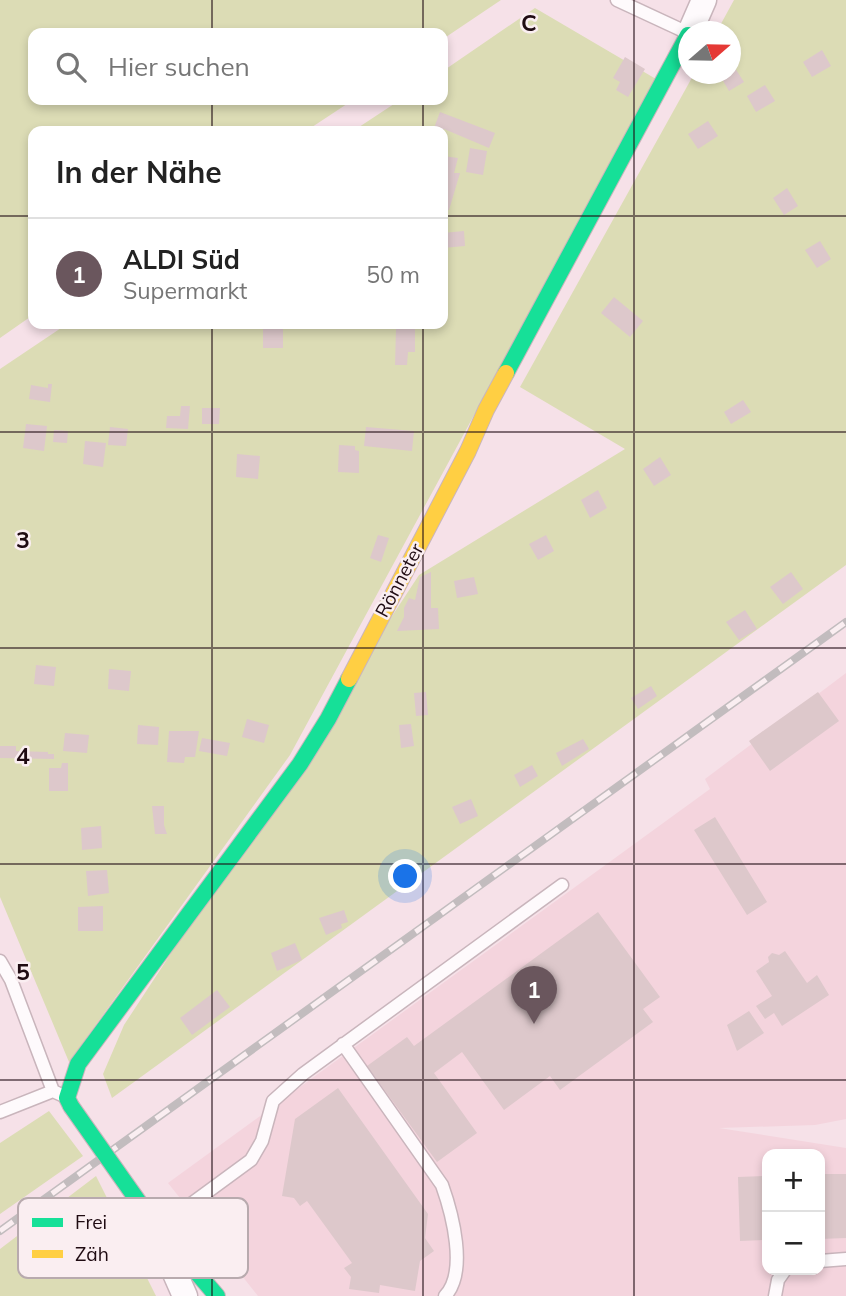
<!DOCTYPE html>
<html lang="de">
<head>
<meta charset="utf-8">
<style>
  body { margin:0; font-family:Mulish,sans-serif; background:#f6f6f6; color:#222 }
  .controls { position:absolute; right:21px; bottom:21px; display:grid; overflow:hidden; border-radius:14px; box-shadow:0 4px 10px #0003 }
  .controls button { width:63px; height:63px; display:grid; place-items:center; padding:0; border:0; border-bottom:2px solid #e0e0e0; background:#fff; color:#222; font:35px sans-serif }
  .compass { position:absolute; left:678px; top:21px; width:63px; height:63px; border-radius:50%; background:#fff; box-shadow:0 4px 10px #0003; rotate:70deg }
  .you { position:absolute; left:406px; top:877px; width:24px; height:24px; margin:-18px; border:5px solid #fff; border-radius:50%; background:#1a73e8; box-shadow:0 0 0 10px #1a73e833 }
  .badge { display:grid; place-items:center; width:46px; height:46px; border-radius:50%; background:#6a565d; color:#fff; font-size:23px; font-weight:700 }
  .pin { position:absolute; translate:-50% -58px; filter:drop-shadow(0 2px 4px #0008) }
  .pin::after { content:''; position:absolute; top:37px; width:24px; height:21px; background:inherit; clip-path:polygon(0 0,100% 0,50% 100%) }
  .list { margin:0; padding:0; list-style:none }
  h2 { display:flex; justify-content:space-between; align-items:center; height:91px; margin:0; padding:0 28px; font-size:30px }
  h2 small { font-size:23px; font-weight:400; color:#767676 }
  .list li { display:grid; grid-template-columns:46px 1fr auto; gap:21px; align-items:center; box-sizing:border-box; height:112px; padding:0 28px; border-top:2px solid #e0e0e0 }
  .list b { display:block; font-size:26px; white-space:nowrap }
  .list p { margin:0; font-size:23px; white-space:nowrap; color:#767676 }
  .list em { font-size:23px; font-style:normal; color:#767676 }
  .icon { flex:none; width:38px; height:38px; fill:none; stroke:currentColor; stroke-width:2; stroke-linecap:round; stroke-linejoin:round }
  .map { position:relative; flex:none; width:846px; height:1296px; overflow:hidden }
  .search { position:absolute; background:#fff; box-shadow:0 4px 10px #0003; left:28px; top:28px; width:420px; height:77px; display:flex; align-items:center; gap:18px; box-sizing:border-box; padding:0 24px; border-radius:14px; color:#767676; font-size:26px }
  .panel { position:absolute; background:#fff; box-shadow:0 4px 10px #0003; left:28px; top:126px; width:420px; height:203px; border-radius:14px }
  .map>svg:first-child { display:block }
  .built { fill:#f4d4dd; fill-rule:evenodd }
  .green { fill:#dcdcb5 }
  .building { fill:#ddc8cb }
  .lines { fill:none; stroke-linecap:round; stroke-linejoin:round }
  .lane-casing { stroke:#c9b5bc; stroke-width:15 }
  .street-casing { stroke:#c9b5bc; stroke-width:27 }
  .fast-casing { stroke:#c9b5bc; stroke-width:18 }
  .slow-casing { stroke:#c9b5bc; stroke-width:18 }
  .lane { stroke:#fefafc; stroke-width:12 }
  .street { stroke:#fefafc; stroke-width:24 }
  .fast { stroke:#16e098; stroke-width:16 }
  .slow { stroke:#ffcf43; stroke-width:16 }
  .rail-casing { stroke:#c2bcbe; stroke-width:8 }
  .rail { stroke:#faeef1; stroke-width:5; stroke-dasharray:16; stroke-linecap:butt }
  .fast-bridge-casing { stroke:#c9b5bc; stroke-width:18; stroke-linecap:butt }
  .fast-bridge { stroke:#16e098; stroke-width:16 }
  .grid { fill:none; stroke:#1f0b12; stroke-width:2; stroke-opacity:0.55 }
  .labels { text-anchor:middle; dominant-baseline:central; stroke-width:5; stroke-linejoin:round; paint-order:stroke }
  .street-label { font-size:19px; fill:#1f0b12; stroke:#faeef1 }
  .key { fill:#faeef1; stroke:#b8aaae; stroke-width:2 }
  .key-label { font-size:19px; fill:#1f0b12 }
  .grid-label { font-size:23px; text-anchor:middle; font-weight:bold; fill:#1f0b12; stroke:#faeef1; stroke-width:5; stroke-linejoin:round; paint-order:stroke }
</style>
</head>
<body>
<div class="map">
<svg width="846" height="1296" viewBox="0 0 846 1296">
  <rect width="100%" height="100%" fill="#f6e1e8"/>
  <path class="built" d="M846 673V1119L815 1125 719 1128 846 1148V1296H258L168 1183 710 789 705 779ZM767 1154H820V1270H767Z"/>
  <path class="green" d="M0 0H501L443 39V33H33V100H353L306 131H33V315L0 338Z
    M734 0H846V565L112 1098 103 1074 124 1025 419 575 625 449 520 387 694 74H730V32L717 31Z
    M535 8 656 79 290 755 69 1062 0 897V369L67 324H443V131H353L400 100H443V71Z
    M49 1111 83 1156 0 1214V1143Z
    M96 1176 156 1296H0V1249Z"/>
  <path class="building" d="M822 50 831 66 812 77 803 62Z
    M625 57 645 69 628 97 616 90 620 82 613 78Z
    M733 65 744 82 729 91 719 74H731V67Z
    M765 85 775 101 756 112 747 96Z
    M440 112 495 133 489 148 444 129 442 131 434 128Z
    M708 121 718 136 698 149 688 134Z
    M470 148 487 151 483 175 466 172Z
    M443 156 458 158 454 173H460L449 210 443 209Z
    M787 188 798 206 784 215 773 198Z
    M464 231 465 246 443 248V233Z
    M820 241 831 259 817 268 805 250Z
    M614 297 643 321 630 337 601 313Z
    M263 328H283V348H263Z
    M396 329H415V352H408L407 365H395Z
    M48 384H52L50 402 29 399 31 385 48 388Z
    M743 400 751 412 731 424 724 412Z
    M181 406H190L188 429 166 428 167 416H180Z
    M202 408H220L219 424H202Z
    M26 424 47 426 44 451 23 448Z
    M110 427 128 429 126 446 108 445Z
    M366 427 414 431 412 451 364 446Z
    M54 430 68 431 67 443 53 442Z
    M85 441 106 443 103 467 83 464Z
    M339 445 355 446V450L359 451V473L338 472Z
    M237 454 260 456 258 479 236 477Z
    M660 457 671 475 654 486 643 469Z
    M598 490 607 508 590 518 581 500Z
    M378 535 389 538 381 562 370 558Z
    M546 535 554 551 538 560 529 544Z
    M431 572V608H438L439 629 397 631 404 617V608L409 598 415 600 420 577Z
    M791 572 803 589 783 604 770 587Z
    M474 577 478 594 457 598 454 581Z
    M745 610 757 629 739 640 726 622Z
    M36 665 56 667 54 686 34 684Z
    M109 669 131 671 129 691 108 689Z
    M651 686 657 696 638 709 631 698Z
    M426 692 428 715 416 716 414 693Z
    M818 692 839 721 770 771 749 741Z
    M247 719 269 725 264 743 242 737Z
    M411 724 414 746 401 748 399 725Z
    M138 725 159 727 158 745 137 744Z
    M169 731H199L195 757H185L184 763 167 762Z
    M65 733 89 735 87 753 63 751Z
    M202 738 230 743 227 756 199 751Z
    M583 739 589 749 562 766 556 753Z
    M0 746H16V751L48 752V754H54V759L0 758Z
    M62 763H68V791H49V768H61Z
    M532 765 538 776 520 787 514 775Z
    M471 799 478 816 460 824 452 807Z
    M152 806H164V825L167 834H155Z
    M715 817 767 902 747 915 694 830Z
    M101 826 102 848 82 850 81 828Z
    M404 859 413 871 399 882 390 870Z
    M107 870 109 893 88 896 86 871Z
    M103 906V931H78V907Z
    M344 910 348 922 341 924 342 928 326 935 319 918Z
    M598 912 660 997 643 1009 653 1022 560 1090 550 1076 504 1110 462 1052 434 1073 477 1133 437 1162 367 1066 407 1037 414 1046Z
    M295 943 302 960 277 971 271 953Z
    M785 951 807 983 817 975 829 995 782 1026 774 1013 765 1019 756 1006 772 996 756 971 769 962 768 957 772 953 779 955Z
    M217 990 230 1007 192 1035 180 1018Z
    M749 1011 764 1033 737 1051 727 1025Z
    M338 1088 428 1214 425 1238 434 1251 420 1261 415 1291 380 1285 379 1293 349 1289 351 1277 344 1268 352 1263 307 1201 300 1206 294 1198 282 1196 295 1119Z
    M820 1174H846V1238L820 1239Z
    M767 1176V1240L740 1241 738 1177Z"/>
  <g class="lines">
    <defs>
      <path id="lane" d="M617 0 688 33
        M0 961 11 980 53 1091 64 1096
        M343 1044 442 1185C452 1213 468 1272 445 1296
        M0 1112 53 1091
        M161 1226 251 1160 262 1141 273 1101 303 1074 562 885
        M820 1261 846 1259
        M775 1296 778 1280 785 1270"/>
      <path id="street" d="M690 32 704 0
        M162 1244 185 1296"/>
      <path id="fast" d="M506 373 688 35
        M71 1106 67 1098 78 1064 300 764 328 719 349 679
        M150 1218 217 1296"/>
      <path id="slow" d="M349 679 468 451 486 410 506 373"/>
    </defs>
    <use href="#lane" class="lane-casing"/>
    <use href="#street" class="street-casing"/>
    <use href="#fast" class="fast-casing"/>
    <use href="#slow" class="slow-casing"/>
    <use href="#lane" class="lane"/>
    <use href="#street" class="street"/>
    <use href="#fast" class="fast"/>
    <use href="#slow" class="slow"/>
    <defs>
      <path id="rail" d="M0 1231 846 622"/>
    </defs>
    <use href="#rail" class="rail-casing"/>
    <use href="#rail" class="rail"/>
    <defs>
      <path id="fast-bridge" d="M71 1106 150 1218"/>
    </defs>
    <use href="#fast-bridge" class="fast-bridge-casing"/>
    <use href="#fast-bridge" class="fast-bridge"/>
  </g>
  <path class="grid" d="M212 0V33M423 0V33M634 0V1296M212 100V131M423 100V131M0 216H33M443 216H846M212 324V1296M423 324V1296M0 432H846M0 648H846M0 864H846M0 1080H846"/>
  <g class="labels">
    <g class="street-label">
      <text transform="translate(399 580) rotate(-62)">Rönneter</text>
    </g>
  </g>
  <rect x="18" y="1198" width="230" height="80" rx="10" class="key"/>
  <rect x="32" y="1218" width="31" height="9" fill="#16e098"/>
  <rect x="32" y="1250" width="31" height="8" fill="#ffcf43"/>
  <g class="key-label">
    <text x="75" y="1229">Frei</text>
    <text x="75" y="1261">Zäh</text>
  </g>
  <g class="grid-label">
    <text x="529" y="31">C</text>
    <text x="23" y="548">3</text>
    <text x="23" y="764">4</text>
    <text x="23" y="980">5</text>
  </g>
</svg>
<div class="controls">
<button>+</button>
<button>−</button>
</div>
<svg class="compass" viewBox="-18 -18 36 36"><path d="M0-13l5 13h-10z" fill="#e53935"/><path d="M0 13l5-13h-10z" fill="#767676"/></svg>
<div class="you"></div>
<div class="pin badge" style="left:534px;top:1024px">1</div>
<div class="search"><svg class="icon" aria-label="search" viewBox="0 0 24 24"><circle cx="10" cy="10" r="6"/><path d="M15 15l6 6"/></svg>Hier suchen</div>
<section class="panel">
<h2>In der Nähe<small></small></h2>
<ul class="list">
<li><span class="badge">1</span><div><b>ALDI Süd</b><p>Supermarkt</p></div><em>50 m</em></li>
</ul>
</section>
</div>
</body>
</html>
